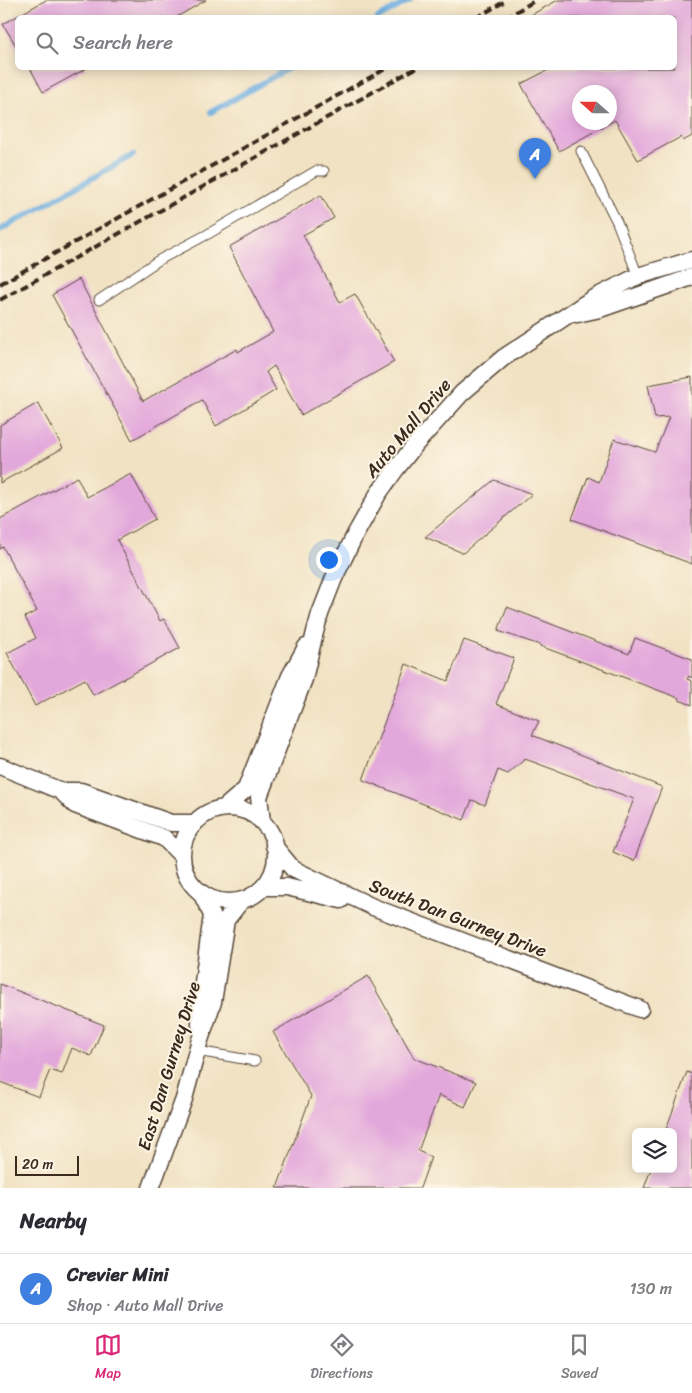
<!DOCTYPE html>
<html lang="en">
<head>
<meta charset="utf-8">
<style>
  body { margin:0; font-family:Sriracha,sans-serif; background:#f7f7f7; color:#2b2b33 }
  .controls { position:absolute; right:15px; bottom:15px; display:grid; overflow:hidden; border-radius:8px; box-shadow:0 2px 12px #0003 }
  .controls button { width:45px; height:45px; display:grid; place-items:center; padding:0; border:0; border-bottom:1px solid #e1e1e2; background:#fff; color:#2b2b33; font:25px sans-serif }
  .compass { position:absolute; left:572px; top:85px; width:45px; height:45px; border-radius:50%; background:#fff; box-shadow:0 2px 12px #0003; rotate:291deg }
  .scale { position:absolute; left:15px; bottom:12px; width:64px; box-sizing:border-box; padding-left:5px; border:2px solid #3b2a1e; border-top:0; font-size:14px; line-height:18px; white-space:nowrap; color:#3b2a1e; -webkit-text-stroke:4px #fcf5e5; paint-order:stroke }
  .you { position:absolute; left:328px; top:559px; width:18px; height:18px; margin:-12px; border:4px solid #fff; border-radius:50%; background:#1a73e8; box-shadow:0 0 0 8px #1a73e833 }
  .badge { display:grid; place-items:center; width:32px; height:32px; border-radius:50%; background:#db2777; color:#fff; font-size:16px; font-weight:700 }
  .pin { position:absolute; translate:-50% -41px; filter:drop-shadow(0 1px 2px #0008) }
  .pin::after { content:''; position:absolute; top:26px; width:18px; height:15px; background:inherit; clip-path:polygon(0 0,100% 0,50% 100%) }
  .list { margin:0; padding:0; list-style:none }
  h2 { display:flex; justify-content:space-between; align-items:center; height:65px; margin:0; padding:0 20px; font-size:21px }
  h2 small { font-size:16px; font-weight:400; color:#7c7c81 }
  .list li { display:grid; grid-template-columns:32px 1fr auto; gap:15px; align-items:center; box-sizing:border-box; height:70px; padding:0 20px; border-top:1px solid #e1e1e2 }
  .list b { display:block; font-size:19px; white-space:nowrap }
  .list p { margin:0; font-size:16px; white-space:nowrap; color:#7c7c81 }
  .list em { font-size:16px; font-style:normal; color:#7c7c81 }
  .icon { flex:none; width:28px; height:28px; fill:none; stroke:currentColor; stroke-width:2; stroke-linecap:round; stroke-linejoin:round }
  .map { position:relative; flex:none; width:692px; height:1188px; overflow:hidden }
  .search { position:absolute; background:#fff; box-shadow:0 2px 12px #0003; left:15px; right:15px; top:15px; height:55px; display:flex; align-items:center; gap:12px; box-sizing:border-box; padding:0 18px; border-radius:8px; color:#7c7c81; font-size:19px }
  .sheet { height:135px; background:#fff }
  nav { display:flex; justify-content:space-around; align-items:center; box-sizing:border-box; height:70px; border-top:1px solid #e1e1e2; background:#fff; font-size:14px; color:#7c7c81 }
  nav a { display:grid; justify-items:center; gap:2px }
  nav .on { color:#db2777 }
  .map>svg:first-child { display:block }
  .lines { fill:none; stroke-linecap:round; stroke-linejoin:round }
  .stream { stroke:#6cade0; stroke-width:6 }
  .building { fill:#e3a8db; fill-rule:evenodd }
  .service-casing { stroke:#564637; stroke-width:11 }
  .minor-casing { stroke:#564637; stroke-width:19 }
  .service { stroke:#fff; stroke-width:9 }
  .minor { stroke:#fff; stroke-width:16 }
  .rail { stroke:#3b2a1e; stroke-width:4; stroke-dasharray:8 4; stroke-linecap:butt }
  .labels { text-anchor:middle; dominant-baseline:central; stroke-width:4; stroke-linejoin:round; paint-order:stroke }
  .street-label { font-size:18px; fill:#3b2a1e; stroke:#fcf5e5 }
</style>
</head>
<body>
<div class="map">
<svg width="692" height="1188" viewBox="0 0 692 1188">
  <rect width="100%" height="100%" fill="#fcf5e5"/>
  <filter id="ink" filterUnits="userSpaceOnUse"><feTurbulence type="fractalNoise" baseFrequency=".02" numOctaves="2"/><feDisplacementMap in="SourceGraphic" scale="10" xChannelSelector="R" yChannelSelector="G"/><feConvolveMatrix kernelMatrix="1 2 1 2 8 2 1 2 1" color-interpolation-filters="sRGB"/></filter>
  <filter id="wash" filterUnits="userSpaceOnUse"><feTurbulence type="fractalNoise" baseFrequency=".0096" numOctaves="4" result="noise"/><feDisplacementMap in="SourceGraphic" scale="20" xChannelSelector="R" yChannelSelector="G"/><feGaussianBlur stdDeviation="1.12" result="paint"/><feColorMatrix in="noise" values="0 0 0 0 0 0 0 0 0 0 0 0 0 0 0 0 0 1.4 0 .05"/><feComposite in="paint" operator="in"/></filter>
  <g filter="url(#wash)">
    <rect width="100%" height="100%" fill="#f1e2c3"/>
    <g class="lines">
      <path class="stream" d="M378 18 410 0
        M211 112 289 68
        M0 230 133 155"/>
    </g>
    <g id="blocks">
      <path class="building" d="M46 0H206L175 18H18V49L3 24Z
        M558 0H692V136L683 141 681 137 638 160 615 120 559 151 521 84 552 68H674V18H533L531 15ZM580 92H610V122H580Z
        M30 68H87L43 92Z
        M321 195 334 218 303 235 340 302 355 294 394 362 301 415 274 366 266 372 276 390 216 426 202 400 132 440 52 295 79 279 143 401 237 349 238 352 273 332 229 247Z
        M692 377V564L572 519 588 477 599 482 614 439 655 452 669 417 655 418 648 385Z
        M38 403 63 448 0 483V425Z
        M131 474 155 519 117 540 160 621 164 619 180 648 93 695 85 679 35 706 7 653 36 638 25 617 37 611 3 547 0 549V519L77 477 87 497Z
        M494 480 532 494 463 553 425 537Z
        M507 607 629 654 635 638 692 659V678L689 676 687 679 692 681V705L679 700V698L540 646V645L498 631Z
        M464 640 514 658 496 704 539 721 532 735 662 787 634 861 613 852 634 799 525 759 508 774 498 770 485 805 472 800 464 820 363 780 406 664 448 681Z
        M368 976 414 1058 476 1082 465 1107 439 1095 418 1151 431 1157 420 1188H277L311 1096 273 1032Z
        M0 984 104 1025 91 1056 72 1048 62 1074 50 1070 39 1097 0 1082Z
        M687 1072 692 1074V1188H644L651 1169H673V1132H665Z"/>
    </g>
  </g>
  <g filter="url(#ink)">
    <use href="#blocks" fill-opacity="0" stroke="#564637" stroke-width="1"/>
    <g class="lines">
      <defs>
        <path id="service" d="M581 151 617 222 638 276
          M99 300 159 260 208 234 316 171H324
          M197 1051 255 1061"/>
        <path id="minor" d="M577 314 600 309 692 277
          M0 766 61 791H81L171 823H195
          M61 791 75 805 164 838 181 855
          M182 855a47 47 0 1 1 94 0a47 47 0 1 1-94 0Z
          M224 808 246 789 290 676 306 647
          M262 822 259 797 304 679 315 632 320 614 334 578 355 535 378 494 396 469 415 445 462 393 503 358 592 299 638 276 692 260
          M274 846 293 869 373 907 640 1009
          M264 887H287L341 900
          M200 1025 201 997 212 915 200 891
          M151 1188 184 1099 199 1043 213 1002 226 920 242 900"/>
      </defs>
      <use href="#service" class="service-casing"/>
      <use href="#minor" class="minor-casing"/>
      <use href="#service" class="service"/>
      <use href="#minor" class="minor"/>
      <path class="rail" d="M476 18 507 0
        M505 18 536 0
        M0 284 387 68
        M0 300 416 68"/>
    </g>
  </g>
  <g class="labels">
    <g class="street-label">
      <text transform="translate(408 428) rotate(-50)">Auto Mall Drive</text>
      <text transform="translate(458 918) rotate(21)">South Dan Gurney Drive</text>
      <text transform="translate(169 1066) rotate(-73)">East Dan Gurney Drive</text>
    </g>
  </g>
</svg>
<div class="controls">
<button><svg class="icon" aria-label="layers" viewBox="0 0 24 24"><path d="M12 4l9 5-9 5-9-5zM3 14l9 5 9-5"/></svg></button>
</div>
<svg class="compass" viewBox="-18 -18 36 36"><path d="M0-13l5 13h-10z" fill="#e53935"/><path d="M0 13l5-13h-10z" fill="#7c7c81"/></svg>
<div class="scale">20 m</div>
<div class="you"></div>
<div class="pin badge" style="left:535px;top:179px;background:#3f7fe0">A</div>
<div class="search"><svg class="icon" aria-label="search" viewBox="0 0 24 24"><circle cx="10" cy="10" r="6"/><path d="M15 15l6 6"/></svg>Search here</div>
</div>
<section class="sheet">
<h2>Nearby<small></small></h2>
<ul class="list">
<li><span class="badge" style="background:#3f7fe0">A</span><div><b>Crevier Mini</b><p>Shop · Auto Mall Drive</p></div><em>130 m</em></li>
</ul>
</section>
<nav>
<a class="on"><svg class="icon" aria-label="map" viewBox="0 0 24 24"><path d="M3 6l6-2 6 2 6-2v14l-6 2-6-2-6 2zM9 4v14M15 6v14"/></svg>Map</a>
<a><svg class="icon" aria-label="directions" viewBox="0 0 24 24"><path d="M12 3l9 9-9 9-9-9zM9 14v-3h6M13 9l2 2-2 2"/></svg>Directions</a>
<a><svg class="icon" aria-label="saved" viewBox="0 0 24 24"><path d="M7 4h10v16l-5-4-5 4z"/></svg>Saved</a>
</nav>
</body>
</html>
